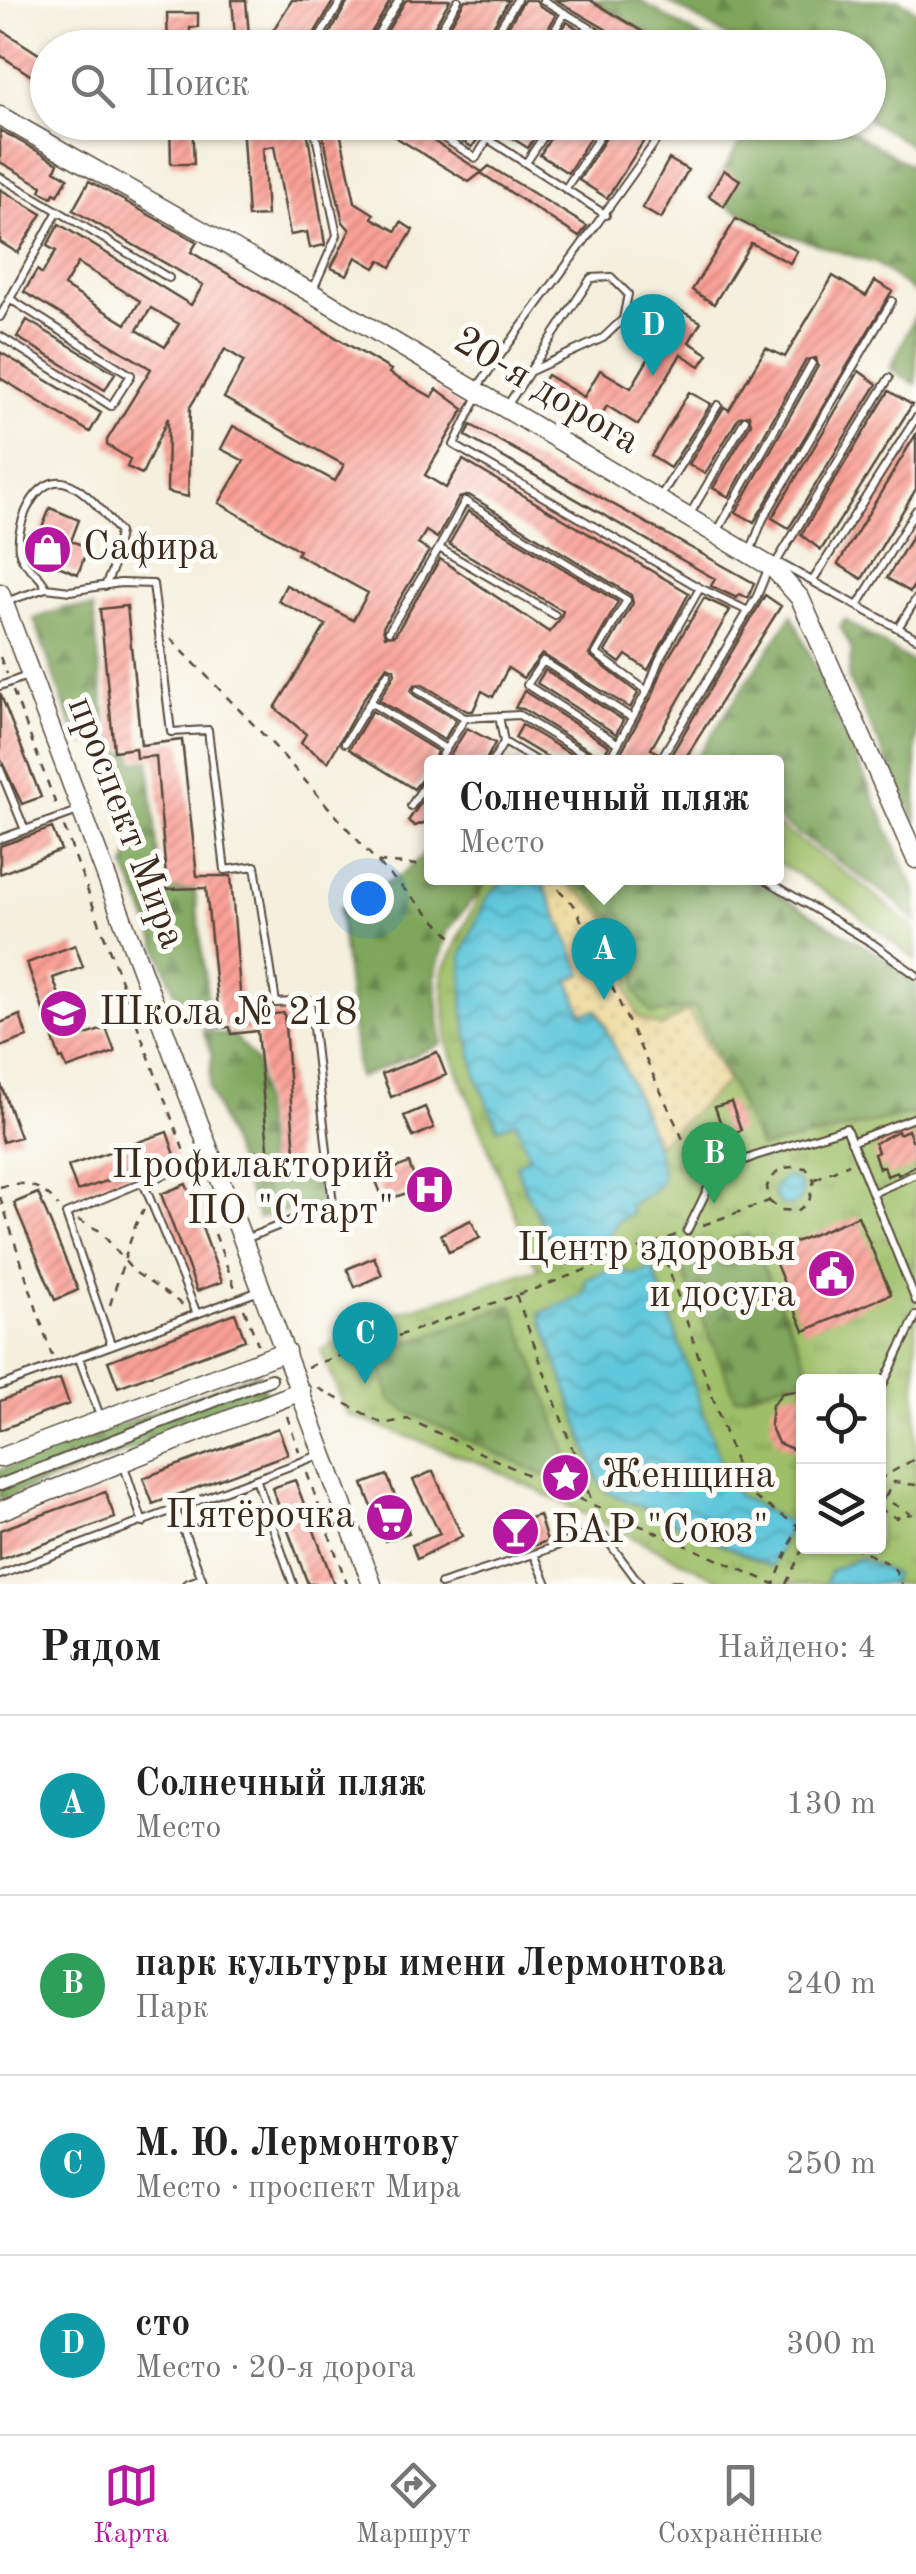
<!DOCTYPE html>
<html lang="ru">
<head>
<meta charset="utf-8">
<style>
  body { margin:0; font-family:"Old Standard TT",serif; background:#f2f2f2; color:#222 }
  .controls { position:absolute; right:30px; bottom:30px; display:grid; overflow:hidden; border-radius:10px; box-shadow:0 2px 8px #0004 }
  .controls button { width:90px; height:90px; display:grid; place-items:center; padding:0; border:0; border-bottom:2px solid #e0e0e0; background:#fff; color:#222; font:50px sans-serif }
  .you { position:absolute; left:368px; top:898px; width:35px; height:35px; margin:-25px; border:8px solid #fff; border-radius:50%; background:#1a73e8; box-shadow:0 0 0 15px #1a73e833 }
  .badge { display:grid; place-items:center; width:65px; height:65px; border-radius:50%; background:#b5179e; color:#fff; font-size:32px; font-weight:700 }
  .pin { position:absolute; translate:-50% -82px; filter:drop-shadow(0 2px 5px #0008) }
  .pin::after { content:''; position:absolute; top:52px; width:35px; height:30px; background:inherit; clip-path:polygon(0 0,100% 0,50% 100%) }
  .popup { position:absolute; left:424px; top:755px; width:360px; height:130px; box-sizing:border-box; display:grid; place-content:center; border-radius:10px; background:#fff; filter:drop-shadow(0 2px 8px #0005); font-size:32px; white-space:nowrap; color:#767676 }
  .popup b { font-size:38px; color:#222 }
  .popup::after { content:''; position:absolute; left:50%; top:100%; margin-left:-20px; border:20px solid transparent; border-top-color:#fff }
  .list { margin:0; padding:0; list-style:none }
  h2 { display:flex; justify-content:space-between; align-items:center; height:130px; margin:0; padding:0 40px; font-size:42px }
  h2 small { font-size:32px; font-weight:400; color:#767676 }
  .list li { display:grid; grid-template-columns:65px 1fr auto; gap:30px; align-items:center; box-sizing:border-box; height:180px; padding:0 40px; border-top:2px solid #e0e0e0 }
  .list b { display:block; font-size:38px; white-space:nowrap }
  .list p { margin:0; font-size:32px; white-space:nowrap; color:#767676 }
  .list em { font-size:32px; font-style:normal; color:#767676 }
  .icon { flex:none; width:55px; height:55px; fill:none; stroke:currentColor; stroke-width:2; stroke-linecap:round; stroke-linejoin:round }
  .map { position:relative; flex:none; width:916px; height:1584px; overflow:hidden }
  .search { position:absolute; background:#fff; box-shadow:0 2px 8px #0004; left:30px; right:30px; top:30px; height:110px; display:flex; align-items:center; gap:25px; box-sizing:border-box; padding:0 35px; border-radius:55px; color:#767676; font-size:38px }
  .sheet { height:850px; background:#fff }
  nav { display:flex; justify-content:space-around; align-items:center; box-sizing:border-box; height:140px; border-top:2px solid #e0e0e0; background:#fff; font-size:28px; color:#767676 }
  nav a { display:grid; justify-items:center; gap:5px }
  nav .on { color:#b5179e }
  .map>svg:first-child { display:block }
  .grass { fill:url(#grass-tufts); stroke:#6c7443; stroke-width:2.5; fill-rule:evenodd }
  .forest { fill:url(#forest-firs); stroke:#5c683d; stroke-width:2.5 }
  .sand { fill:url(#sand-dots); stroke:#94825e; stroke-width:2.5 }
  .garden { fill:#9ebf68; stroke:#6c7443; stroke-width:2.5 }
  .water { fill:url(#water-waves); stroke:#4e797d; stroke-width:2.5 }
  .building { fill:url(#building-hatch); fill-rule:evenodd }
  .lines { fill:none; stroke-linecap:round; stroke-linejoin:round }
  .service-casing { stroke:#57483b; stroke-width:10 }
  .pedestrian-casing { stroke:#57483b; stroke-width:14 }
  .secondary-casing { stroke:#57483b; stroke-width:21 }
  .path { stroke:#57483b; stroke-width:2.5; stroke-dasharray:8 8; stroke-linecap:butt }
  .service { stroke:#fff; stroke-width:6 }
  .pedestrian { stroke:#fff; stroke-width:10 }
  .secondary { stroke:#fff; stroke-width:18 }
  .labels { text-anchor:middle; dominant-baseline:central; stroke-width:10; stroke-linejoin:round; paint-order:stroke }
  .street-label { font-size:40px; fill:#3b2a1e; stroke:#fdfcf7 }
  .poi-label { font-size:40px; fill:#3b2a1e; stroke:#fdfcf7; text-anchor:start }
</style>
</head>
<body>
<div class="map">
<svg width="916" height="1584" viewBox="0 0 916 1584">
  <defs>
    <pattern id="grass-tufts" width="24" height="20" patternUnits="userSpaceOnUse" patternTransform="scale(2.5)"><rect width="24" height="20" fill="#9ebf68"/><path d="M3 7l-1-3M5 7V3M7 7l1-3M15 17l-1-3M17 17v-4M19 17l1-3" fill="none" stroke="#829b55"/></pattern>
    <pattern id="forest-firs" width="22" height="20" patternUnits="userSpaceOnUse" patternTransform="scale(2.5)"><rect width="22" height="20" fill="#7ea65c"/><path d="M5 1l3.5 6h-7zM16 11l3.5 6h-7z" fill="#68874b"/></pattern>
    <pattern id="sand-dots" width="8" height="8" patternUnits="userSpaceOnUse" patternTransform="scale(2.5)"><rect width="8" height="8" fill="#eeda9e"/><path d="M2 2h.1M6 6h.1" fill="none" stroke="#cdbb88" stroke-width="1.8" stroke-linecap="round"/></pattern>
    <pattern id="water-waves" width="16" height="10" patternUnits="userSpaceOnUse" patternTransform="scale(2.5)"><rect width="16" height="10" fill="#60c8dc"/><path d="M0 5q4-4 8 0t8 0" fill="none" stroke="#50a3b2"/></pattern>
    <pattern id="building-hatch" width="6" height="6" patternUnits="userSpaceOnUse" patternTransform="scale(2.5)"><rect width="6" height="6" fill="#fba197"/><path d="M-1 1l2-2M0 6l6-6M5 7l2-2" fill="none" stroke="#cc837b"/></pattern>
  </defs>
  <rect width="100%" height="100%" fill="#fdfcf7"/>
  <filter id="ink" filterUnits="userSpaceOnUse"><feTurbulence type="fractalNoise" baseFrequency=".01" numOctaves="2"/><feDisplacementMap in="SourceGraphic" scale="20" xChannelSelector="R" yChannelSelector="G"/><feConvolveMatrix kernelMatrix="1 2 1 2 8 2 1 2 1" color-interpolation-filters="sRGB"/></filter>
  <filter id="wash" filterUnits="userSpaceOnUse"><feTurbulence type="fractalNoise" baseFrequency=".0048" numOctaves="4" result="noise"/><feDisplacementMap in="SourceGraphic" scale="40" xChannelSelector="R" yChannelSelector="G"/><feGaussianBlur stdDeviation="2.25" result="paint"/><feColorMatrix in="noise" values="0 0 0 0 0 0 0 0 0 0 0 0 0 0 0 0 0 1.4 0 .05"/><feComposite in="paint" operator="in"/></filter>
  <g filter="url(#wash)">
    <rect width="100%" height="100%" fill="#f5f0de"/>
    <path class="grass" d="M487 878H743L916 979V1584H728L485 1465 347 1414 321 1350 391 1315 540 1268 533 1261 448 1046 442 974ZM804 1381H878V1546H804Z"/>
    <path class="forest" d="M592 0H639L716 47H671Z
      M665 0H899L916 10V148L869 120 868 48 745 47Z
      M751 123H838L916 169V294L877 264 776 231 709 196Z
      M916 314V384L890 369Z
      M64 608H93L106 725 114 752 132 753 134 762 149 760 161 891 195 890 211 1029 186 1019C163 969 150 916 125 867L141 823 103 744 77 742 34 619Z
      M792 615 916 892V922L895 901 777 819 776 762 694 761Z
      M845 620 916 665V823L848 678 852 650 840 626Z
      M431 847 432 878H489L447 932 435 977 442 1044 358 1078 339 909 404 873Z
      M567 878H751L916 977V1113L760 1148 695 1007 652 1014 635 992 639 947 589 891Z
      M203 1031 235 1037 257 1063 268 1171 318 1164 321 1204 258 1218 209 1088 212 1055Z
      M748 1234 812 1374 736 1398 676 1256Z
      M512 1304 582 1493 410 1413 391 1401 377 1355Z
      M258 1372 268 1398 0 1500V1470Z"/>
    <path class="sand" d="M541 878C581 879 609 923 634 950L628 991 639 1018 661 1027 688 1011 727 1082 657 1144 598 1010 582 1014 569 979 582 974Z"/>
    <path class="garden" d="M777 825 860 883 914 928 916 960 843 903 777 862Z"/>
    <path class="water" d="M512 878H541L583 974 569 980 582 1013 597 1010C609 1036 672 1163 660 1183 654 1192 638 1199 629 1206L632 1214 617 1221 609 1237 581 1250 567 1242 553 1245 525 1190 516 1165 529 1156 516 1121 498 1128 477 1078 464 1015 462 954 487 897 505 880Z
      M774 1192a14 14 0 1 1 28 0a14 14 0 1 1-28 0Z
      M616 1267 632 1275 653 1268 728 1483 738 1495 791 1524 772 1567 606 1491 598 1480 540 1313 580 1297 586 1290V1279Z
      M860 1558 894 1574 891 1584H825L830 1571Z"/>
    <g id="blocks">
      <path class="building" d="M232 0H246L250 48H236Z
        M292 0H334L306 48 290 41 286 48H273L265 43Z
        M349 0H391L362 48H321Z
        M406 0H450L422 48H377Z
        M465 0H509L480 48H437Z
        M524 0H536L540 6 556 15 537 48H495Z
        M556 0H590L670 48H638Z
        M167 13H198V27L190 28V48H168Z
        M567 22 598 41 593 48H552Z
        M0 29 48 60V87L0 55Z
        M170 122H192L194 164H171Z
        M242 122H306L325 245 310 248 307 232 290 235 274 146 263 148 267 216 248 217Z
        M320 122H338L355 202 374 214 372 218 396 231 401 222 413 230 391 267 380 260 375 268 356 257 347 275 331 268 350 230 343 222Z
        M371 122H404L482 172 469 182Z
        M450 122H490L472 147 445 131Z
        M505 122H544L528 148 501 131Z
        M560 122H600L568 173 540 155Z
        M616 122H656L607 198 579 180Z
        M0 130 58 163 55 170 68 178 58 195 54 193 52 197 40 191 42 186 0 162Z
        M669 159 688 170 661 219 642 208Z
        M489 166 587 226 579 237 481 173Z
        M724 170 740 180 724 206 709 196Z
        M89 181 197 242 191 252 391 370 389 373 432 397 437 389 464 409 425 475 446 488 463 460 689 593 648 670 626 655 620 663 605 652 633 603 631 595 469 495 459 498 437 538 426 531 418 544 429 551 383 627 385 636 395 635 440 559 549 632 560 619 563 611 449 544 468 511 618 602 589 655 638 693 630 708 542 654 523 678 508 668 493 697 482 691 473 711H467L421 684 414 685 411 691 414 695 456 720 444 740 379 700 395 674 394 669 387 666 364 698 328 762 301 743 306 734 275 708 326 625 278 601 286 585 353 620 368 593 297 554 299 550 219 503 244 461 221 449 233 426 335 481 344 465 224 398 244 361 225 349 190 407 188 497 167 492 168 418 142 474 127 467 130 459 107 445V440L151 369 24 292 37 270 42 274 56 251 47 246 59 224 191 305 203 285 73 210ZM78 263 140 301 126 324 64 286ZM151 308 179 324 165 347 137 330Z
        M0 189 42 214 18 253 0 242Z
        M736 219 797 251 790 263 751 243 714 304 692 290Z
        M833 276 866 296 875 281 892 291 754 522 736 512 818 366 816 358 806 360 729 497 713 488 751 423 749 415 739 417 705 474 689 464 724 407 729 410 766 348 785 357Z
        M678 309 701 322 689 342 708 354 700 366 681 354 638 425 607 406 591 432 570 420 573 415 536 392 547 375 584 397 600 370 631 388Z
        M27 320 115 373 105 390 17 337Z
        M0 352 101 413 90 432 0 378Z
        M859 371 877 384 789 528 772 518Z
        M889 391 912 405 821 550 801 535Z
        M689 392 711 404 670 468 651 456Z
        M471 425 754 583 748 598 740 594 737 598 711 586 715 579 466 436Z
        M916 434V489L862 579 838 564Z
        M50 508 79 520 71 541 88 547 78 574 31 555Z
        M916 530V582L910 592 887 578Z
        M765 595 781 606 683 762H667Z
        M704 598 730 610 651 749 657 752 652 762H631L619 756 653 694 665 663Z
        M127 606 141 745 182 740 197 876H231L242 1017 284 1013 296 1165 270 1169 257 1031 231 1034 230 1027 220 1028 206 888 167 889 156 756 136 758 135 748 114 751 100 609Z
        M545 670 623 720 616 734 537 683Z
        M524 691 609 746 602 758 523 709 515 708Z
        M0 693 41 797 22 804 0 758Z
        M372 711 437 751 432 766 414 789 349 749Z
        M522 725 584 762H555L515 738Z
        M467 728 495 743 485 762H446Z
        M432 787V820L415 826 408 821Z
        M52 828 61 850 0 874V846Z
        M75 945 83 967 53 978 75 1039 106 1028 115 1052 67 1069 63 1058 60 1059 27 963Z
        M20 1015 27 1037 0 1047V1023Z
        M437 1052 446 1075 391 1097 382 1074Z
        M0 1082 20 1137 3 1142 0 1134Z
        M731 1102 741 1130 725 1136 715 1107Z
        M425 1107 434 1128 413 1137 404 1116Z
        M908 1130 912 1140 916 1138V1165L898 1175 897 1172 887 1176 884 1166 879 1168 874 1154 878 1152 875 1143 898 1131 899 1134Z
        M167 1132 176 1158 77 1191 68 1166Z
        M409 1163 418 1189 384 1201 374 1176Z
        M186 1184 222 1282 197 1291 161 1194Z
        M38 1193 78 1290 55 1300 14 1203Z
        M858 1216 891 1294 804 1331 771 1252Z
        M471 1220 480 1238 449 1252 441 1234Z
        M374 1257 382 1275 355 1287 347 1269Z
        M235 1313 245 1340 118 1387 108 1361Z
        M60 1379 69 1404 0 1430V1401Z
        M796 1391 804 1392V1454L778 1443 770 1425 772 1405 782 1393Z
        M278 1428 288 1454 153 1504 143 1478Z
        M433 1471 462 1536 417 1559 412 1545 440 1534 413 1480Z
        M387 1475 409 1533 385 1541 363 1484Z
        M295 1480 334 1584H308L272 1488Z
        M105 1492 115 1518 0 1560V1530Z
        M539 1515 547 1541 525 1549 517 1522Z"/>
    </g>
  </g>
  <g filter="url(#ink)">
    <use href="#blocks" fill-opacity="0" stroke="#57483b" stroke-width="2.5"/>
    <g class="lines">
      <defs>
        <path id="service" d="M543 0 624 48
          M313 48 342 0
          M369 48 399 0
          M429 48 458 0
          M487 48 517 0
          M544 48 565 13
          M417 122 476 158 498 122
          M433 132 439 122
          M488 139 606 215
          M526 163 553 122
          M0 177 58 211
          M566 188 609 122
          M312 292 337 235 313 122
          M0 317 58 211 169 278
          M0 336 111 406 131 375 10 299
          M476 389C540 300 607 213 669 122
          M478 396 454 445 700 588
          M507 406 591 278 611 277 628 294 623 319 603 338 531 371
          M660 497 718 405
          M690 514 745 420
          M717 532 812 363
          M750 552 763 519 892 301
          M777 561 889 378
          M777 562 916 638
          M813 580 916 418
          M46 588C40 572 22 567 19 550 15 522 40 464 75 487 91 496 108 518 119 532L112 570 105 586
          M8 601 46 588 70 591 120 583 153 584 171 732 208 730 225 870 255 866 276 1003 310 1001 333 1204 245 1239
          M858 605 916 510
          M555 615 439 548 465 501 627 600 596 654 647 691
          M898 628 916 599
          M389 631 439 548
          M0 686 27 676
          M418 690 465 718
          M370 702 388 673
          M499 716 504 742 538 762
          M345 743 370 702 446 749
          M617 743 527 685 543 661 632 718
          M438 762 465 718 519 715 597 762
          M492 762 504 742
          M608 762 647 691 659 660 700 588 746 610
          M659 762 757 596 769 567
          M0 769 25 830 0 839
          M411 806 432 773
          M25 830 81 810
          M763 878 872 943 916 975
          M851 1142 916 1117
          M143 1182 197 1314
          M873 1193 916 1174
          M687 1231 716 1172 755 1156 846 1128 916 1301
          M111 1344 66 1214 143 1182 211 1159
          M79 1358 101 1419
          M0 1386 262 1290
          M878 1395 916 1316
          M123 1463 143 1523
          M257 1481 293 1584
          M176 1511 204 1584
          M534 1554 593 1533 605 1537 640 1584
          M0 1575 322 1454
          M186 1584 202 1578
          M441 1584 534 1554 547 1584
          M673 1584H679"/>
        <path id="pedestrian" d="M0 1485 271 1379"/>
        <path id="secondary" d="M0 116 312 293 773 568 800 598 916 859
          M0 593 372 1584
          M0 1458 286 1351
          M0 1511 301 1391"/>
      </defs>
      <use href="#service" class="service-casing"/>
      <use href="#pedestrian" class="pedestrian-casing"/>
      <use href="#secondary" class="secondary-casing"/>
      <path class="path" d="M171 639 278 750 377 862 432 866
        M0 657 7 674
        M13 691 58 810
        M64 827 186 1157
        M378 863 452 937
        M547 878 574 905 688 1150 707 1165
        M193 1174 235 1288
        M815 1179 849 1164
        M0 1187C24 1179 43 1186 58 1206
        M0 1197 52 1356
        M78 1220 100 1231 133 1271 183 1305
        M703 1225 769 1201 767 1186C777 1168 785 1165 806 1168L814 1180 809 1202 797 1211 780 1210 769 1201
        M516 1295 593 1505 774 1584 798 1526 745 1491 659 1241
        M110 1305 135 1226 144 1209
        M244 1309 258 1344
        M307 1367 543 1286 676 1235
        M318 1388 383 1424 408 1419 592 1505
        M287 1416 299 1451
        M307 1473 347 1584
        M878 1480 916 1458
        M878 1495 916 1517
        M885 1497 894 1482 916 1485
        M878 1508 896 1518 910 1514
        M852 1546 893 1566 902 1584
        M786 1584 804 1546"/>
      <use href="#service" class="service"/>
      <use href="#pedestrian" class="pedestrian"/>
      <use href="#secondary" class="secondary"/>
    </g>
  </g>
  <defs>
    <symbol id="shop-disc" viewBox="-11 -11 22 22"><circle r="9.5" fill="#b5179e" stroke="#fdfcf7"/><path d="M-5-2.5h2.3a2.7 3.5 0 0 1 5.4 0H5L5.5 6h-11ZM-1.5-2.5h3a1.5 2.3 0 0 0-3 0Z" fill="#fff"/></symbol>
    <symbol id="school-disc" viewBox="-11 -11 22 22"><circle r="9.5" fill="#b5179e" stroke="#fdfcf7"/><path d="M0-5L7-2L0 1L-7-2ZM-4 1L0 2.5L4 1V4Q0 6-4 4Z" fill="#fff"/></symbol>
    <symbol id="hospital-disc" viewBox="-11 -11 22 22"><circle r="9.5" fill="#b5179e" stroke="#fdfcf7"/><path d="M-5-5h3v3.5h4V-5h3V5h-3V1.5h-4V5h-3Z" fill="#fff"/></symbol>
    <symbol id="civic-disc" viewBox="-11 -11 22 22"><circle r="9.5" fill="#b5179e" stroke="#fdfcf7"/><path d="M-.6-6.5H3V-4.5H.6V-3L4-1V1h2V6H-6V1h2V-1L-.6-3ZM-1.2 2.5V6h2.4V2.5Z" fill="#fff"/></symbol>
    <symbol id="sight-disc" viewBox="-11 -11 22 22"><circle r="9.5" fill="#b5179e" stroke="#fdfcf7"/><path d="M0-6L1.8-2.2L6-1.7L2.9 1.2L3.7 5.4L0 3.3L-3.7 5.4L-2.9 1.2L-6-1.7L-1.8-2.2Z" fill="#fff"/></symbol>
    <symbol id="supermarket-disc" viewBox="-11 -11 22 22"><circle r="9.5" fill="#b5179e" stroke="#fdfcf7"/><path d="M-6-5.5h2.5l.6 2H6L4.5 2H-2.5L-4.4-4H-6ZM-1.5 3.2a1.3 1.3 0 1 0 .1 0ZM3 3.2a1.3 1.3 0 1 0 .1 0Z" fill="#fff"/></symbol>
    <symbol id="bar-disc" viewBox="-11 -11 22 22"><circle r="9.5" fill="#b5179e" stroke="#fdfcf7"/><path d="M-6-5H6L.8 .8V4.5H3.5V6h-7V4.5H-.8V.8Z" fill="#fff"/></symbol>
  </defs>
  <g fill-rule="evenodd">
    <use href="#shop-disc" x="20" y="522" width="55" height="55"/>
    <use href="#school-disc" x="36" y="986" width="55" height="55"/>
    <use href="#hospital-disc" x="402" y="1162" width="55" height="55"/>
    <use href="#civic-disc" x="804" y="1246" width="55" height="55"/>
    <use href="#sight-disc" x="538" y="1450" width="55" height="55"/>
    <use href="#supermarket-disc" x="362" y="1490" width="55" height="55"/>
    <use href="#bar-disc" x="488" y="1504" width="55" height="55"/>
  </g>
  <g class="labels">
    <g class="street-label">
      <text transform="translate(546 392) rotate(31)">20-я дорога</text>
      <text transform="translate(125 823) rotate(69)">проспект Мира</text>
    </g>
    <g class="poi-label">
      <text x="83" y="549">Сафира</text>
      <text x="99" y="1014">Школа № 218</text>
      <text x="394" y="1167" text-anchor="end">Профилакторий<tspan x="394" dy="46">ПО "Старт"</tspan></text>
      <text x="796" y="1250" text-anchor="end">Центр здоровья<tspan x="796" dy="46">и досуга</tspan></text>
      <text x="601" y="1477">Женщина</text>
      <text x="355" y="1517" text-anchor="end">Пятёрочка</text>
      <text x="551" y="1532">БАР "Союз"</text>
    </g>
  </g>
</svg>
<div class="controls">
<button><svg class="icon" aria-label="locate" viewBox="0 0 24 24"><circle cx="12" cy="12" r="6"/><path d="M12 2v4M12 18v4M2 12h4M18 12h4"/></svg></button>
<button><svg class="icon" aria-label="layers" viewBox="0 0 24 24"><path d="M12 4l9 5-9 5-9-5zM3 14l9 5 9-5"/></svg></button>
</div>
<div class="you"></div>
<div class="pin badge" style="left:604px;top:1000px;background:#0f9aa8">A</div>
<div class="popup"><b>Солнечный пляж</b>Место</div>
<div class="pin badge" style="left:714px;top:1204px;background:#2e9e5b">B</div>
<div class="pin badge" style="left:365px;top:1384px;background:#0f9aa8">C</div>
<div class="pin badge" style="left:653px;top:376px;background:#0f9aa8">D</div>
<div class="search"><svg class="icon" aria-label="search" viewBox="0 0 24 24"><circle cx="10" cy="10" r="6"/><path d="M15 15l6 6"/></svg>Поиск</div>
</div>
<section class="sheet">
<h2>Рядом<small>Найдено: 4</small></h2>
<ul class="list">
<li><span class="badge" style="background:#0f9aa8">A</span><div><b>Солнечный пляж</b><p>Место</p></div><em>130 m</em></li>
<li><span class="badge" style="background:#2e9e5b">B</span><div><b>парк культуры имени Лермонтова</b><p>Парк</p></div><em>240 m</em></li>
<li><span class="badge" style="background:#0f9aa8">C</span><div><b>М. Ю. Лермонтову</b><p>Место · проспект Мира</p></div><em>250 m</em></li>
<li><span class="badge" style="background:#0f9aa8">D</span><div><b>сто</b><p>Место · 20-я дорога</p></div><em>300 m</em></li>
</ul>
</section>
<nav>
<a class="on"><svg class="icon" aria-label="map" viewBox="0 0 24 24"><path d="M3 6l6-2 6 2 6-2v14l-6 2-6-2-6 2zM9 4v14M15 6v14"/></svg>Карта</a>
<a><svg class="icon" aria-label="directions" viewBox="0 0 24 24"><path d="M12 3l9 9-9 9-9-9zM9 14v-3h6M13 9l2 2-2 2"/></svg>Маршрут</a>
<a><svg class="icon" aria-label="saved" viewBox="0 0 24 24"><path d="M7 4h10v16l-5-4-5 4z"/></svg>Сохранённые</a>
</nav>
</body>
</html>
